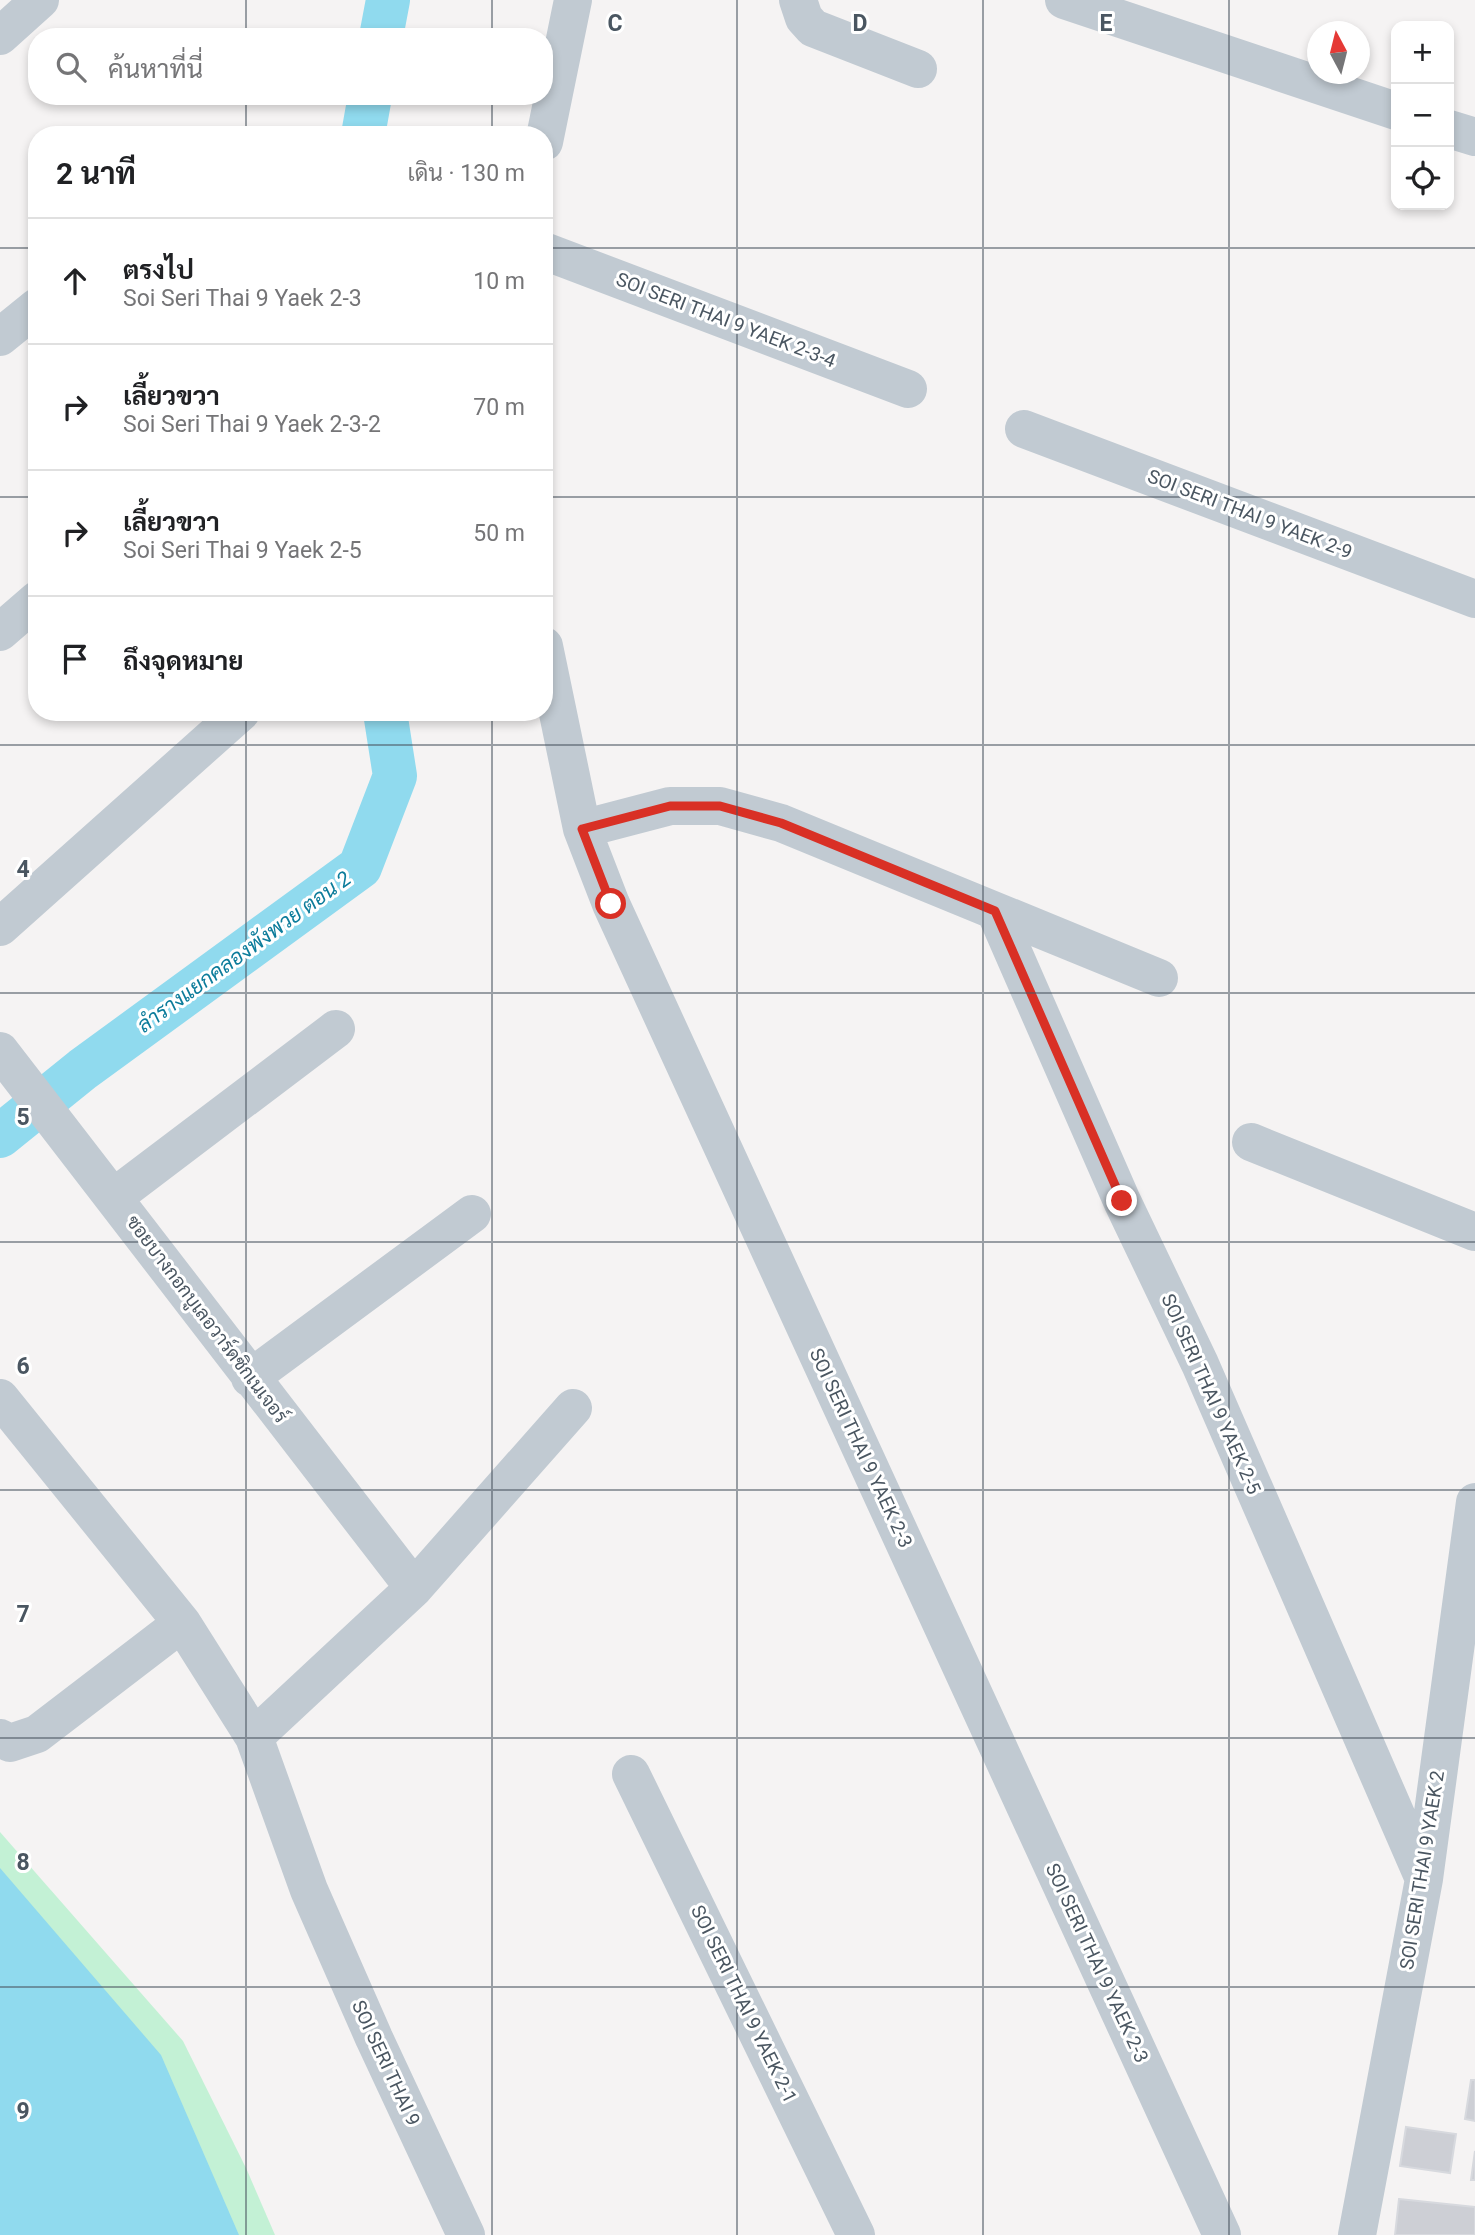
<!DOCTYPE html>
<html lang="th">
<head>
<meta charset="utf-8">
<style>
  body { margin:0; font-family:Roboto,Sarabun,sans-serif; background:#f6f6f6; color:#202124 }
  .controls { position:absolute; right:21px; top:21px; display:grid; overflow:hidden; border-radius:14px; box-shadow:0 4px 10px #0003 }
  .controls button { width:63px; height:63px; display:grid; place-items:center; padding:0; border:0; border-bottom:2px solid #e0e0e0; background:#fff; color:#202124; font:35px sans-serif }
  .compass { position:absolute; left:1307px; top:21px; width:63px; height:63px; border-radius:50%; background:#fff; box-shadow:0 4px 10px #0003; rotate:353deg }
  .stop { position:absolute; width:21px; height:21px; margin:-16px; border:5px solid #d93025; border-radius:50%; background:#fff }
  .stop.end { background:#d93025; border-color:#fff; box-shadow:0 2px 7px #0008 }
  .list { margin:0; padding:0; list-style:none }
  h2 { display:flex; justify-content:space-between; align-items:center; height:91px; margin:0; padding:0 28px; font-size:30px }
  h2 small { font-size:23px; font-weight:400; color:#757577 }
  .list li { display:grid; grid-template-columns:46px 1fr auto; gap:21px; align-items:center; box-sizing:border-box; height:126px; padding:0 28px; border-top:2px solid #e0e0e0 }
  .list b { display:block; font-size:26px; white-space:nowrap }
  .list p { margin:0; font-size:23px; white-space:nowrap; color:#757577 }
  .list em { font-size:23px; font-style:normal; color:#757577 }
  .icon { flex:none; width:38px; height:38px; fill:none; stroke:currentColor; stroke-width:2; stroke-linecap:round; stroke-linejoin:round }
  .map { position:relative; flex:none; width:1475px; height:2235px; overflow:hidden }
  .search { position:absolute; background:#fff; box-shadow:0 4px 10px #0003; left:28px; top:28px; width:525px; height:77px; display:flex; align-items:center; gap:18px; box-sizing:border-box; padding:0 24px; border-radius:28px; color:#757577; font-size:26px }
  .panel { position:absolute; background:#fff; box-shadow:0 4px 10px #0003; left:28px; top:126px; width:525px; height:595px; border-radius:28px }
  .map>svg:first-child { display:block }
  .green { fill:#c3f1d5 }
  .water { fill:#90daee }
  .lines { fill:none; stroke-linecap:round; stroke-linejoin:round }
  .canal { stroke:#90daee; stroke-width:44 }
  .building { fill:#cdcfd5; stroke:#d7d9de; stroke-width:2 }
  .minor { stroke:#c1cad2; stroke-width:38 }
  .route { stroke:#d93025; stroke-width:9 }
  .grid { fill:none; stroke:#4a5661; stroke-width:2; stroke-opacity:0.55 }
  .labels { text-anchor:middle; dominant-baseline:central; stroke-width:6; stroke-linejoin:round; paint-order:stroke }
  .street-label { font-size:19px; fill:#4a5661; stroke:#fff }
  .water-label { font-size:21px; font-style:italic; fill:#0c7c9b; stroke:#fff }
  .grid-label { font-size:23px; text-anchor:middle; font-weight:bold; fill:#4a5661; stroke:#fff; stroke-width:6; stroke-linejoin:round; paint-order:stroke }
</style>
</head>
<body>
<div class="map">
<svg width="1475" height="2235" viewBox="0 0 1475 2235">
  <rect width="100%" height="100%" fill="#f5f3f3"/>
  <path class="green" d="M0 1832 183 2041 246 2168 275 2235H0Z"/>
  <path class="water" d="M0 1868 161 2055 239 2235H0Z"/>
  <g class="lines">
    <path class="canal" d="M381 37 388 0
      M363 135 370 96
      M0 1136 83 1069 360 867 395 776 385 712"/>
  </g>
  <path class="building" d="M1471 2080H1475V2121L1465 2119Z
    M1406 2127 1456 2134 1450 2173 1400 2166Z
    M1475 2151V2180H1471Z
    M1399 2199 1475 2207V2235H1395Z"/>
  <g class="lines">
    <path class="minor" d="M798 0 804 18 813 28 918 69
      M1064 0 1396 111
      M0 36 40 0
      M1449 129 1475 137
      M544 142 573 0
      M544 251 908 389
      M0 337 37 307
      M1024 429 1475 599
      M0 632 37 600
      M544 646 582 829 611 904 1222 2235
      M582 829 670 806H720L781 823 1159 978
      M995 911 1122 1201 1200 1364 1424 1879
      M0 927 241 712
      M0 1051 414 1588
      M1251 1142 1475 1232
      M114 1197 336 1029
      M250 1378 472 1214
      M0 1398 182 1623 254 1737 309 1890 374 2038 466 2235
      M254 1737 414 1588 573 1408
      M0 1738 10 1743 37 1734 182 1623
      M631 1774 856 2235
      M1357 2235 1424 1879 1475 1502"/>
  </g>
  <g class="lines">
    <path class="route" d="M611 904 582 829 670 806H720L781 823 995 911 1122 1201"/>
  </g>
  <path class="grid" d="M246 0V37M492 0V37M737 0V2235M983 0V2235M1229 0V2235M246 96V135M492 96V135M0 248H37M544 248H1475M0 497H37M544 497H1475M246 712V2235M492 712V2235M0 745H1475M0 993H1475M0 1242H1475M0 1490H1475M0 1738H1475M0 1987H1475"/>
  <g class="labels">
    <g class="street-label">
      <text transform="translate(726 320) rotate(21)">SOI SERI THAI 9 YAEK 2-3-4</text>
      <text transform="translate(1250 514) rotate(21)">SOI SERI THAI 9 YAEK 2-9</text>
      <text transform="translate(207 1319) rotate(53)">ซอยบางกอกบูเลอวาร์ดซิกเนเจอร์</text>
      <text transform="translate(1211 1394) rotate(66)">SOI SERI THAI 9 YAEK 2-5</text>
      <text transform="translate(861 1448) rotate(65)">SOI SERI THAI 9 YAEK 2-3</text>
      <text transform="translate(1422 1870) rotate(-81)">SOI SERI THAI 9 YAEK 2</text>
      <text transform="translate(1097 1963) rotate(65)">SOI SERI THAI 9 YAEK 2-3</text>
      <text transform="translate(744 2004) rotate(64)">SOI SERI THAI 9 YAEK 2-1</text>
      <text transform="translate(386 2063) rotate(65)">SOI SERI THAI 9</text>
    </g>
    <g class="water-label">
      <text transform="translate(244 952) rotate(-36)">ลำรางแยกคลองพังพวย ตอน 2</text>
    </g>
  </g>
  <g class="grid-label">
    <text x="615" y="31">C</text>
    <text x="860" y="31">D</text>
    <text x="1106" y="31">E</text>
    <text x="23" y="877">4</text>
    <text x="23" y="1125">5</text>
    <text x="23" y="1374">6</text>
    <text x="23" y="1622">7</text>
    <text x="23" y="1870">8</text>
    <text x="23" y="2119">9</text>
  </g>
</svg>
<div class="controls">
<button>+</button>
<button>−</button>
<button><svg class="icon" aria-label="locate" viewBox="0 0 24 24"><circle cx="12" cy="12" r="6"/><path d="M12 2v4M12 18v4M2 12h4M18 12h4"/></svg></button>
</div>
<svg class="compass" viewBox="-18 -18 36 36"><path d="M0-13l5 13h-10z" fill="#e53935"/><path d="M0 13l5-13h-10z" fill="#757577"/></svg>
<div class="stop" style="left:611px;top:904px"></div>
<div class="stop end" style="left:1122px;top:1201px"></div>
<div class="search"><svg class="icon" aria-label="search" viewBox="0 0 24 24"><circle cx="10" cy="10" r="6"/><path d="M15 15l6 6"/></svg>ค้นหาที่นี่</div>
<section class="panel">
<h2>2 นาที<small>เดิน · 130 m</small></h2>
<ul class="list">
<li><svg class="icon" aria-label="ahead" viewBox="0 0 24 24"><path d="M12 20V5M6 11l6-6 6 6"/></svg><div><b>ตรงไป</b><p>Soi Seri Thai 9 Yaek 2-3</p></div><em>10 m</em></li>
<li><svg class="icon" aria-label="right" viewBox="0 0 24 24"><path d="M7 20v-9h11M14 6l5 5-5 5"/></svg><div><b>เลี้ยวขวา</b><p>Soi Seri Thai 9 Yaek 2-3-2</p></div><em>70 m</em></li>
<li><svg class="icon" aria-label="right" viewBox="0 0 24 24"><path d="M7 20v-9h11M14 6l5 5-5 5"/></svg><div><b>เลี้ยวขวา</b><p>Soi Seri Thai 9 Yaek 2-5</p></div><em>50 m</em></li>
<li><svg class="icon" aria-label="arrive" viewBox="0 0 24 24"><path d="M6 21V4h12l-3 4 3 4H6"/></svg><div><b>ถึงจุดหมาย</b></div></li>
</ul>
</section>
</div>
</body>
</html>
